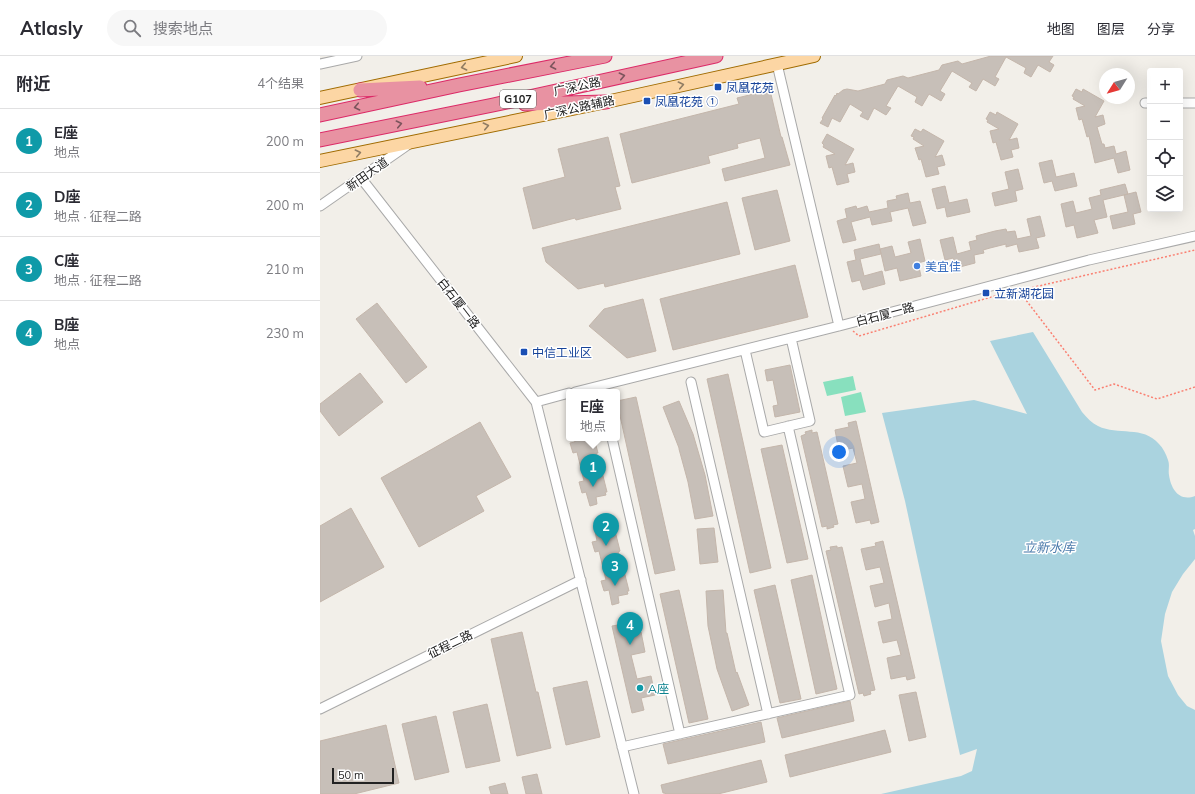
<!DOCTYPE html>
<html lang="zh">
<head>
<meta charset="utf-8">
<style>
  body { margin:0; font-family:Mulish,"Noto Sans SC",sans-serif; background:#f7f7f7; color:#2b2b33 }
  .controls { position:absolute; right:12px; top:12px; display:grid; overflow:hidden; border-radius:4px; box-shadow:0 4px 16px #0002 }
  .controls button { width:36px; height:36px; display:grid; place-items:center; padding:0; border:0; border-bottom:1px solid #e1e1e2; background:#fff; color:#2b2b33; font:20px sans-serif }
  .compass { position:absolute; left:779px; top:12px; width:36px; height:36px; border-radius:50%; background:#fff; box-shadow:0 4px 16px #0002; rotate:233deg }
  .scale { position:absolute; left:12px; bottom:10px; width:62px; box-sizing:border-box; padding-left:4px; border:2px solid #222; border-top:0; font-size:11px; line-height:14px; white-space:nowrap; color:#222; -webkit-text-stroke:3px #fff; paint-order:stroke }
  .you { position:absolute; left:519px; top:396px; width:14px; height:14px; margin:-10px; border:3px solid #fff; border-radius:50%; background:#1a73e8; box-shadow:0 0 0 6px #1a73e833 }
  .badge { display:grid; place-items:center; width:26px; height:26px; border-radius:50%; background:#7c3aed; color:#fff; font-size:13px; font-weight:700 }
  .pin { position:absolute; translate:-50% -33px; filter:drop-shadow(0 1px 2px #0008) }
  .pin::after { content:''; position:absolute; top:21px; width:14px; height:12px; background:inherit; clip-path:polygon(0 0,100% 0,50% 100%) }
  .popup { position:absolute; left:246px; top:333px; width:54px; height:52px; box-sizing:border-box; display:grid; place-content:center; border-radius:4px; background:#fff; filter:drop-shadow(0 1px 3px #0005); font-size:13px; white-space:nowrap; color:#7c7c81 }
  .popup b { font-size:15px; color:#2b2b33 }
  .popup::after { content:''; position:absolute; left:50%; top:100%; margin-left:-8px; border:8px solid transparent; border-top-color:#fff }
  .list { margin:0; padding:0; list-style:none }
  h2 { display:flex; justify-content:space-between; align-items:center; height:52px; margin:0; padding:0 16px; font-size:17px }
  h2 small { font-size:13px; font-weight:400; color:#7c7c81 }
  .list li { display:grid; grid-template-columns:26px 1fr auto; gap:12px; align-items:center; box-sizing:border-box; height:64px; padding:0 16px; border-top:1px solid #e1e1e2 }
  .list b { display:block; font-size:15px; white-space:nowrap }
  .list p { margin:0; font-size:13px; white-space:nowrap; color:#7c7c81 }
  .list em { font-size:13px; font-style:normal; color:#7c7c81 }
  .icon { flex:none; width:22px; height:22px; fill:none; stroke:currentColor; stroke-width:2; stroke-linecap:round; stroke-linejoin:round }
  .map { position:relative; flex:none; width:875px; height:738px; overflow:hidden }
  header { display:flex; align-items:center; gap:24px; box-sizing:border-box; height:56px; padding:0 20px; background:#fff; border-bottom:1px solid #e1e1e2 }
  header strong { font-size:19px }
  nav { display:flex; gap:22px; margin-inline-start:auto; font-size:14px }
  .search { width:280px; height:36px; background:#f7f7f7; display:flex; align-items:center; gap:10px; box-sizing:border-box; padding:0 14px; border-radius:22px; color:#7c7c81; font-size:15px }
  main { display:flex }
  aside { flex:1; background:#fff }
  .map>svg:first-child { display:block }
  .pitch { fill:#88e0be }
  .water { fill:#aad3df }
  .building { fill:#c7bfb8; stroke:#c4b6ab }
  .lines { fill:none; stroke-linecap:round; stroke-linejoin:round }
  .minor-casing { stroke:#a9a9a9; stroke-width:11 }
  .major-casing { stroke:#a06b00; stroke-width:14 }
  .highway-casing { stroke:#dc2a67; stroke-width:15 }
  .path { stroke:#fa8072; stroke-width:1.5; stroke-dasharray:2 2; stroke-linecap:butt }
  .minor { stroke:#fff; stroke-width:9 }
  .major { stroke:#fcd6a4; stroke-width:12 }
  .highway { stroke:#e892a2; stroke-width:13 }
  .oneway { stroke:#7b545c }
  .oneway2 { stroke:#8f7c63 }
  .transit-dot { fill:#1a4fb4; stroke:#fff; stroke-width:1.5 }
  .shop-dot { fill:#3f7fe0; stroke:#fff; stroke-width:1.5 }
  .culture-dot { fill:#0f9aa8; stroke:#fff; stroke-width:1.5 }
  .labels { text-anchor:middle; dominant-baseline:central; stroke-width:3; stroke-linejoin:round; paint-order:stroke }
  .shield { fill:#fff; stroke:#646464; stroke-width:1 }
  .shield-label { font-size:11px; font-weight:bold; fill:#222 }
  .street-label { font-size:12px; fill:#222; stroke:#fff }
  .transit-label { font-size:12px; fill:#164399; stroke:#fff; text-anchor:start }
  .shop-label { font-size:12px; fill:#366cbe; stroke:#fff; text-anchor:start }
  .culture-label { font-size:12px; fill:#0d838f; stroke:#fff; text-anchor:start }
  .water-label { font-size:13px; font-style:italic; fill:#4a7aab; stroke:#fff }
</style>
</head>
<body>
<header>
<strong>Atlasly</strong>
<div class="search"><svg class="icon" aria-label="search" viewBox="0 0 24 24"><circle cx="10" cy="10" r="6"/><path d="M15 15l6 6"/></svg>搜索地点</div>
<nav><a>地图</a><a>图层</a><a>分享</a></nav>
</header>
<main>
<aside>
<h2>附近<small>4个结果</small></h2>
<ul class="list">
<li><span class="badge" style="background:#0f9aa8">1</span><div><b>E座</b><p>地点</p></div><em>200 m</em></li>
<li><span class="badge" style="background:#0f9aa8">2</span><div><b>D座</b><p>地点 · 征程二路</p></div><em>200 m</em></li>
<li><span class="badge" style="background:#0f9aa8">3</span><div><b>C座</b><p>地点 · 征程二路</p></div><em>210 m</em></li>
<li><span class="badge" style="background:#0f9aa8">4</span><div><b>B座</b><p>地点</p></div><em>230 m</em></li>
</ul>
</aside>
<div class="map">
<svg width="875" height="738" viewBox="0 0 875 738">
  <rect width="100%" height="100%" fill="#f2efe9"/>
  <path class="pitch" d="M533 320 536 334 507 340 503 326Z
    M541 336 546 356 525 360 521 341Z"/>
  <path class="water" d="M713 276 762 356C767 362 772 367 778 370 798 380 823 369 839 388 843 392 846 398 848 404 850 409 848 414 849 419 851 433 859 446 875 440V473L873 474 875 480V503L863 518 852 536 845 558 841 585 848 620 858 639 867 650 875 654V738H561L641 720 652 715 657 693 640 699 585 445 562 357 654 344 707 358 670 285Z"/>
  <path class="building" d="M671 0H733L729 6 734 9 730 16 718 9 711 21 704 17 706 12 686 1 675 21 679 23 675 30 663 23 656 35 649 31 652 27 632 15 620 35 625 38 621 45 609 38 602 50 595 46 597 41 578 30 566 50 571 52 566 59 554 52 548 64 540 60 543 56 530 48 520 66 512 62 508 71 500 67 503 63 502 62 515 39 516 40 517 37 518 38 523 34 527 33 538 35 565 28 567 24 583 20 588 22 619 14 622 9 638 5 642 8Z
    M756 33 762 36 763 33 784 45 775 61 783 59 785 68 777 71 782 88H784L785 92 794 90 796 98 806 95 810 114 798 117 794 102 775 107 769 80 767 81 762 63 759 64 756 52 765 50 753 43 754 41 752 40Z
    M450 34 461 81H462L470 109 405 125 402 113 445 102 440 82 417 88 418 92 388 100 390 107 312 127 300 78 419 48 417 42Z
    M670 56 676 59 677 56 698 68 689 84 697 82 699 92 691 94 693 101 681 104 676 86 673 87 670 75 679 73 667 66 668 64 666 63Z
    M595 73 601 76 603 73 624 85 615 101 622 99 625 109 617 111 619 118 606 121 601 103 599 104 595 92 604 90 593 83 594 81 591 80Z
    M507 78 534 93 525 109 533 107 535 116 527 118 529 126 517 129 512 111 509 112 506 100 515 98 503 91 504 89 502 87Z
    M288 81 300 130 295 131 301 153 256 164 255 162 213 173 203 132 245 121 238 93Z
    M732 104 736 121 754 117 757 130 735 135 732 125 724 127 719 107Z
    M698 113 703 133 695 135 697 145 675 150 672 137 689 133 685 116Z
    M805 128 808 138 783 144 787 161 774 164 778 177 757 182 754 169 746 171 741 148 753 145 756 157 772 153 769 142 781 139 780 134Z
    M625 130 629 147 647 143 650 156 627 161 625 151 617 153 612 133Z
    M457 134 470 185 435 194 422 142Z
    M816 136 821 156 813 158 815 168 793 173 790 160 808 156 804 139Z
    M588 137 590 147 600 145 606 167 593 170 588 152 570 156 572 165 552 169 550 161 531 166 536 184 523 187 517 165 527 162 525 153 536 150 537 153 547 150 549 156 568 152 567 145 577 143 576 140Z
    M407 146 420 198 285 231 284 227 258 233 226 206 222 192Z
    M720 160 725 180 716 182 719 192 699 196 697 188 686 191V188L670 192 663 194 664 197 654 199 655 207 636 212 633 202 625 204 620 184 633 181 637 198 651 194 649 186 657 184 656 180 675 175 686 173 687 176 695 175 697 183 711 180 707 163Z
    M600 183 605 205 598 207 601 220 580 225 577 212 565 215 560 193 572 190 575 201 591 197 588 186Z
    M559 188 561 198 540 203 544 220 562 215 565 228 543 234 540 224 532 226 527 206 536 204 534 194Z
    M475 209 488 261 353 294 340 243Z
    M323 243 336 295 307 302 269 270 284 253Z
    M57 247 107 311 86 327 36 263Z
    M470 309 480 356 455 361 453 350 458 349 453 324 447 325 445 314Z
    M40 317 63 346 19 380 0 355V348Z
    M408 318 451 512 430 517 387 323Z
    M316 341 355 514 335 518 297 346V345Z
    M359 345 373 378 385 419 393 460 375 463 368 426 359 393V392L343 351Z
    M536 365 559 466 551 468 550 464 536 467 531 446 545 443 542 428 528 431 523 410 537 407 533 392 519 395 515 374 529 371 528 367Z
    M160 366 191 421 156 440 164 455 99 491 61 422Z
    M492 374V377L497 376 518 468 513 469 514 471 507 473V470L502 471 481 380 486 378 485 376Z
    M254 382H274L278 397H276L277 399 267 402 270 416 280 414V416H282L287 436H285L286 439 276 441 277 448 270 450 266 436 262 437 259 426 264 425 257 396 253 397 250 387 255 386Z
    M462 389 488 503 467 507 441 393Z
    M31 452 64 511 0 546V470Z
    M281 468 283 476 293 473V476L295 475 300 495 298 496 299 498 288 500 290 508 292 515 302 513V515H304L309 535H307L308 538 298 540 299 547 292 549 289 534 284 535 281 525 286 524 279 495 275 496 272 486 277 485 274 470Z
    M394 472 398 506 380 508 377 473Z
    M563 485 595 622 587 624 586 620 571 623 567 602 581 599 577 584 563 587 558 566 572 563 569 547 555 551 550 530 564 527 560 511 546 514 541 493 556 490 555 487Z
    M517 490V492L522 491 555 634 550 635 551 638 544 640 543 637 539 638 506 495 511 494 510 491Z
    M492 519 517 633 496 638 471 524Z
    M455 529 481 643 460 647 434 534Z
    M359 534 388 663 369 667 340 538Z
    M403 534 406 577H407L416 617 417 616 429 649 412 655 397 613 388 570 386 535Z
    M304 568 307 580 321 576 325 596 311 599 317 623 331 620 335 639 321 642 324 654 312 657 292 570Z
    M202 576 216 636H218L231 692 197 700 171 583Z
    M267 625 280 681 246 689 233 632Z
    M596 636 606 681 589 685 579 639Z
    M530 645 534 665 462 682 457 662Z
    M167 648 180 705 146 712 133 656Z
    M116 660 129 716 95 724 82 668Z
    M441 666 445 686 348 708 343 688Z
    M66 669 79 727 34 738H0V685Z
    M565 674 571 696 470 721 465 699Z
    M441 704 447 726 398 738H345V737H343L341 729Z
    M217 718 222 738H206L202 721Z
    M185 727 188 738H171L169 731Z"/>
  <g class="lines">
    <defs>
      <path id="minor" d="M0 8 37 0
        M457 8 519 270
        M825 47H830
        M860 47H875
        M41 122 216 346 249 337
        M0 150 89 88
        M425 294 444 376 490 365 471 282
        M371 326 448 658
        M255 336 523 269 769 204 875 180
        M216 346 314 738
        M292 382 360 678
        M0 653 261 524
        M302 691 530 639 468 370"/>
      <path id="major" d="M0 42 196 0
        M0 105 286 46 494 0"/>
      <path id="highway" d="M40 34 100 31
        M205 48 286 46
        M0 59 139 29 285 0
        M0 84 173 49 396 0"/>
    </defs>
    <use href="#minor" class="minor-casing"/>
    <use href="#major" class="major-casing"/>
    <use href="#highway" class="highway-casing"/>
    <path class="path" d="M699 235 775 334 794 328 837 343 875 331
      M533 275 539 280 671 241 875 194"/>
    <use href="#minor" class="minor"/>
    <use href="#major" class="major"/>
    <use href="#highway" class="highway"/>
  </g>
  <defs><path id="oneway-chevron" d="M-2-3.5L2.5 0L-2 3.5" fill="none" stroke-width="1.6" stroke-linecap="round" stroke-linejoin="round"/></defs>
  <g class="oneway">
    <use href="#oneway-chevron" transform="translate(233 10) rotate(169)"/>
    <use href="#oneway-chevron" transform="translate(302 20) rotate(-12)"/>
    <use href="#oneway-chevron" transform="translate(37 51) rotate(168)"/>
    <use href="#oneway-chevron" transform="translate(79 68) rotate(-12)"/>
  </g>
  <g class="oneway2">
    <use href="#oneway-chevron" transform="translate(144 11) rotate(168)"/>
    <use href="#oneway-chevron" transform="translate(361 29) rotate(-12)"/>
    <use href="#oneway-chevron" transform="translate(166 70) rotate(-12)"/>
    <use href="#oneway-chevron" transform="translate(38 97) rotate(-12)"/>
  </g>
  <g class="transit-dot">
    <rect x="394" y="27" width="8" height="8" rx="2"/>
    <rect x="323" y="41" width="8" height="8" rx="2"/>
    <rect x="662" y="233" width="8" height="8" rx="2"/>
    <rect x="200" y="292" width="8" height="8" rx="2"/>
  </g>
  <circle class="shop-dot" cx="597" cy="210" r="4"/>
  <circle class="culture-dot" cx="320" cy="632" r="4"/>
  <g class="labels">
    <rect class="shield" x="180" y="34" width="36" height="18" rx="3"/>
    <g class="shield-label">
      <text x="198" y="43">G107</text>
    </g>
    <g class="street-label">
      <text transform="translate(257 30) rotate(-12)">广深公路</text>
      <text transform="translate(259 51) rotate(-12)">广深公路辅路</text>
      <text transform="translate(47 118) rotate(-35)">新田大道</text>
      <text transform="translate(139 247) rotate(52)">白石厦一路</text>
      <text transform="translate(565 258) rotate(-15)">白石厦一路</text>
      <text transform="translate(130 588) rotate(-26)">征程二路</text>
    </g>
    <g class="transit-label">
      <text x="406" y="31">凤凰花苑</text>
      <text x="335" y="45">凤凰花苑 ①</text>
      <text x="674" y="237">立新湖花园</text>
      <text x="212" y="296">中信工业区</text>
    </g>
    <g class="shop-label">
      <text x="605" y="210">美宜佳</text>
    </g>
    <g class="culture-label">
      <text x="328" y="632">A座</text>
    </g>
    <g class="water-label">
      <text x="729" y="491">立新水库</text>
    </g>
  </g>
</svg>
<div class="controls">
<button>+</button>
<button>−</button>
<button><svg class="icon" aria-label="locate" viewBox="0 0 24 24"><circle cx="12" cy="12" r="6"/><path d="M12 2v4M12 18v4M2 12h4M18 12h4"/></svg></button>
<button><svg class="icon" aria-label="layers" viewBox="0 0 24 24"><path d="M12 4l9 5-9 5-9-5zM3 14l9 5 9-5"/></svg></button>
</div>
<svg class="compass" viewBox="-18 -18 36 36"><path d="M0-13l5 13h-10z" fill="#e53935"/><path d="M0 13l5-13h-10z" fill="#7c7c81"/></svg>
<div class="scale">50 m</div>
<div class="you"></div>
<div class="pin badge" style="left:273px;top:431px;background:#0f9aa8">1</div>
<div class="popup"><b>E座</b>地点</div>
<div class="pin badge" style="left:286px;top:490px;background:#0f9aa8">2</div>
<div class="pin badge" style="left:295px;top:530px;background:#0f9aa8">3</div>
<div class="pin badge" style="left:310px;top:589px;background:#0f9aa8">4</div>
</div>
</main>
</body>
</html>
